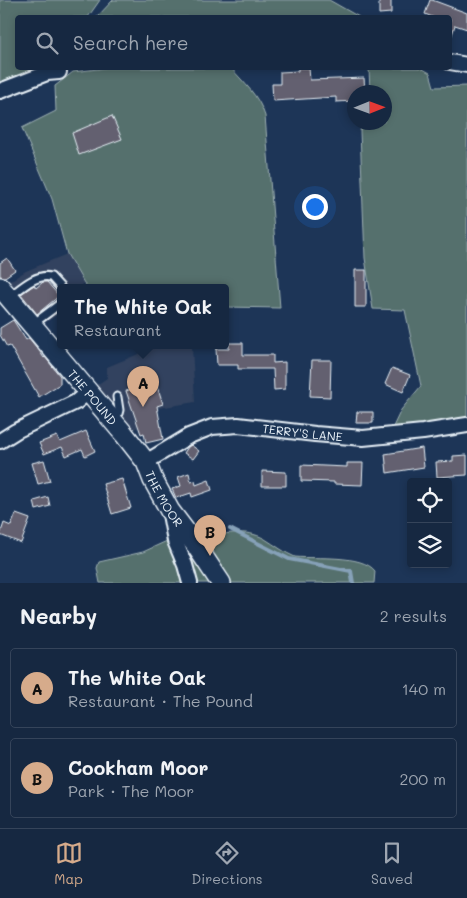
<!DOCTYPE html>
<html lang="en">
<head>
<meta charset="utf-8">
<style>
  body { margin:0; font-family:Mali,sans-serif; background:#23344c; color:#f1f3f6 }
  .controls { position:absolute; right:15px; bottom:15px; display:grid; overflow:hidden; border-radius:5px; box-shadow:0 2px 8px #0003 }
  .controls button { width:45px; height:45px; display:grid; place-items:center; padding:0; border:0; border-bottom:1px solid #35445a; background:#162841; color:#f1f3f6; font:25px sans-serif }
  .compass { position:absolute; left:347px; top:85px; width:45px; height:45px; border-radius:50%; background:#162841; box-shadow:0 2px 8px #0003; rotate:89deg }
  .you { position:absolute; left:314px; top:206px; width:18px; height:18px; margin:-12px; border:4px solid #fff; border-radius:50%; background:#1a73e8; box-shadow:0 0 0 8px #1a73e833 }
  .badge { display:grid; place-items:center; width:32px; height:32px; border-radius:50%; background:#d6ab8b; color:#111; font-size:16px; font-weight:700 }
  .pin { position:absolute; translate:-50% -41px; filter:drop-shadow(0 1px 2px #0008) }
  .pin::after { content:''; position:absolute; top:26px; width:18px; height:15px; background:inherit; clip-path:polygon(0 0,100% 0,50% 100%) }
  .popup { position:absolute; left:57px; top:284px; width:172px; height:65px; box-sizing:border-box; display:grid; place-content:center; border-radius:5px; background:#162841; filter:drop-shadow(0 1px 4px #0005); font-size:16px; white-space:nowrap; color:#9ea6b1 }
  .popup b { font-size:19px; color:#f1f3f6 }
  .popup::after { content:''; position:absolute; left:50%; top:100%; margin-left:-10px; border:10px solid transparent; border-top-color:#162841 }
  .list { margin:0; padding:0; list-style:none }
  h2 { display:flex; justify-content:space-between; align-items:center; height:65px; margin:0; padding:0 20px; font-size:21px }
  h2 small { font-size:16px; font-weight:400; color:#9ea6b1 }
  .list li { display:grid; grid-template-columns:32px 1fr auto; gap:15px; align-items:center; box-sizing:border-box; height:80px; margin:0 10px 10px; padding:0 10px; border:1px solid #35445a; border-radius:5px }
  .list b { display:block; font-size:19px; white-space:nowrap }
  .list p { margin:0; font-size:16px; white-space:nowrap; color:#9ea6b1 }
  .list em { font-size:16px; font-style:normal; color:#9ea6b1 }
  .icon { flex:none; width:28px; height:28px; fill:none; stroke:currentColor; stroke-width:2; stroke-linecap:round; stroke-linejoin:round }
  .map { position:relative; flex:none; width:467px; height:583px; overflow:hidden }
  .search { position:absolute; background:#162841; box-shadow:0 2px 8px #0003; left:15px; right:15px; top:15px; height:55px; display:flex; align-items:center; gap:12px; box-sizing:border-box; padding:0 18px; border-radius:5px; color:#9ea6b1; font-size:19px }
  .sheet { height:245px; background:#162841 }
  nav { display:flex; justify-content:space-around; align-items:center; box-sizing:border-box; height:70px; border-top:1px solid #35445a; background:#162841; font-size:14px; color:#9ea6b1 }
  nav a { display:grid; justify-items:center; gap:2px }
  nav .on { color:#d6ab8b }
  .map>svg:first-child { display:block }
  .built { fill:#32425e }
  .green { fill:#546f6d; stroke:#9eb0b2 }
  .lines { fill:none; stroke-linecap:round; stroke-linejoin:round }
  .stream { stroke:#86a1b8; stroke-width:4 }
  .building { fill:#64616f; stroke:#e8f1f8 }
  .lane-casing { stroke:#e8f1f8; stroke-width:11 }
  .street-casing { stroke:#e8f1f8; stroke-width:18 }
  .secondary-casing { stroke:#e8f1f8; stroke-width:22 }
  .lane { stroke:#1d3557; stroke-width:7 }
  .street { stroke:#1d3557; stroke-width:14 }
  .secondary { stroke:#1d3557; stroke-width:19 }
  .labels { text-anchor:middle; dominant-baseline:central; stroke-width:4; stroke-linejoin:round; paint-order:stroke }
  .street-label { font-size:12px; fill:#e8f1f8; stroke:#1d3557 }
</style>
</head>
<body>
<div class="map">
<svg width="467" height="583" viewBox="0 0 467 583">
  <rect width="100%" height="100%" fill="#1d3557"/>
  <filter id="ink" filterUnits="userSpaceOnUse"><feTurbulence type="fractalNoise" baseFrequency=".02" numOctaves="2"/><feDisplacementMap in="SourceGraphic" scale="10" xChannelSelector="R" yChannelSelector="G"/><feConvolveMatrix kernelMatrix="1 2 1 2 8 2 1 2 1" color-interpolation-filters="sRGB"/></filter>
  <g filter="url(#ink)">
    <path class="built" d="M67 254 84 283 77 288H61L60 313 46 322 44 319 38 322 5 284 26 271Z
      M158 346H192L195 402 147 410 150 423 128 431 92 388 107 378V367Z"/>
    <path class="green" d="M0 0H100L88 17 18 18V68H45L0 85Z
      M113 0H329L359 17H97Z
      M106 68H231C244 83 259 96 265 116L280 308 226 307V288H87L67 254 52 199 22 128 56 111 55 86 73 72Z
      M369 68H421L430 73 434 87 467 86V417L392 429 401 410 421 386 405 310 373 309 365 258 360 131 363 123 384 122V92H370Z
      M193 529 203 538C223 534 246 528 265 539 275 545 285 553 295 557 316 559 362 554 375 571L374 583H100L97 568 99 562 143 552Z"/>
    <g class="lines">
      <path class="stream" d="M230 529 289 559 351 571 353 583"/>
    </g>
    <path class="building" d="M379 0H391V13L379 14Z
      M430 0H432L467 13V29L455 25 451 38H450V18H435L425 14Z
      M298 68H309L310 80 364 78 365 92H354V101L336 102V97L273 101 272 84H280V72L298 71Z
      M112 116 122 139 79 155 72 133Z
      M7 258 15 270 5 277 0 276V263Z
      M355 270H366V307H355Z
      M43 282H47L59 296 37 314 21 294 34 285 36 288Z
      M13 320 26 340 29 338 40 352 44 358 45 357 60 376V384L39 397 10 346 7 347 0 335V328Z
      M229 343H243V355H273V363L285 362V389L274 390 273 369H238V365H217L216 349H229Z
      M312 360H331L330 397 310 396Z
      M392 368 410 375 403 392 385 384Z
      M156 382 163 404 157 406 163 439 146 443 144 433 141 434 126 391Z
      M357 412H373V423H356Z
      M86 431 95 451 85 456 82 449 66 456 62 447 44 454 39 443 57 436 60 442Z
      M191 445 199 451 193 459 184 453 188 447Z
      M422 448 424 467 387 473 385 454Z
      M467 455V475L437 477 436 462 453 461V456Z
      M44 460 50 481 38 484 32 463Z
      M347 463H363L362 485 334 484V482L301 481V465L347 467Z
      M262 471 286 472V486H262Z
      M189 473 191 482 195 481 196 485 209 480 212 490 192 497 191 493 176 498 172 489 181 486 178 477Z
      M122 479 131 508 112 514 103 484Z
      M48 497 50 506 36 510 34 501Z
      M16 514 30 519 21 543 0 535 4 523 11 526Z"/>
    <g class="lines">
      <defs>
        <path id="lane" d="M9 297C20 289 36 273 51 277L61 288
          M33 324 61 303
          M116 421 119 410 117 397"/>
        <g id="street">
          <path d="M450 62 467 65"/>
          <path d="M0 91 47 73 59 72"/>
          <path d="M0 441 16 431 76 402 88 392"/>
          <path id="s1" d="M146 462 189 436 212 427 238 425 315 434 363 438 423 432 467 425"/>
          <path d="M170 514 175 541 185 565 190 583"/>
        </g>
        <g id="secondary">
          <path id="s2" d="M0 287 124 434 146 462 153 480 170 511 195 544 221 583"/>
        </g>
      </defs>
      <use href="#lane" class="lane-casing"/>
      <use href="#street" class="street-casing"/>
      <use href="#secondary" class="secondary-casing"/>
      <use href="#lane" class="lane"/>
      <use href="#street" class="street"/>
      <use href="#secondary" class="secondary"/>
    </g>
  </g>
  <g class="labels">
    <g class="street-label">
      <text stroke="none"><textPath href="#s2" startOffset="144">THE POUND</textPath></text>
      <text stroke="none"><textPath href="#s1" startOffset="166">TERRY'S LANE</textPath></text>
      <text stroke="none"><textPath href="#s2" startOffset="269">THE MOOR</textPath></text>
    </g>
  </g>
</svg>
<div class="controls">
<button><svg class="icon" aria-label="locate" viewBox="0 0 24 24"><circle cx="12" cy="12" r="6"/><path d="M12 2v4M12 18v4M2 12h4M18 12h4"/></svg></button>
<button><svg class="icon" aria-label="layers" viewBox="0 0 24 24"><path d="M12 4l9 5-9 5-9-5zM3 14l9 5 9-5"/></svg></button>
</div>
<svg class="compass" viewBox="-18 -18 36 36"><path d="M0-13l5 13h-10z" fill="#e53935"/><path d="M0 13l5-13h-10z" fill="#9ea6b1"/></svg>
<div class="you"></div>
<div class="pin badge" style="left:143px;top:407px">A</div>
<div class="popup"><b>The White Oak</b>Restaurant</div>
<div class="pin badge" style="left:210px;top:556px">B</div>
<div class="search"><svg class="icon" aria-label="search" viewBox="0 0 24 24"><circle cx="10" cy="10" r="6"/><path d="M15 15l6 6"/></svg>Search here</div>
</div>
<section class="sheet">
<h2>Nearby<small>2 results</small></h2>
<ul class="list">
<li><span class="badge">A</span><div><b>The White Oak</b><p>Restaurant · The Pound</p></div><em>140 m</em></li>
<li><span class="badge">B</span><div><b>Cookham Moor</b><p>Park · The Moor</p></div><em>200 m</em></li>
</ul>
</section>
<nav>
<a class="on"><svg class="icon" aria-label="map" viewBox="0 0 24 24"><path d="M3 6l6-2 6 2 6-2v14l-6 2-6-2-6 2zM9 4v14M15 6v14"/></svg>Map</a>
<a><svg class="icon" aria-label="directions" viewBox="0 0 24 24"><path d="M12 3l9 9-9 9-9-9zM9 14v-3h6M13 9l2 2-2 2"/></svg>Directions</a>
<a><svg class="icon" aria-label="saved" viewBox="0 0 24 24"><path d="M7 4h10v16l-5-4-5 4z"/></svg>Saved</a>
</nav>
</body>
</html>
